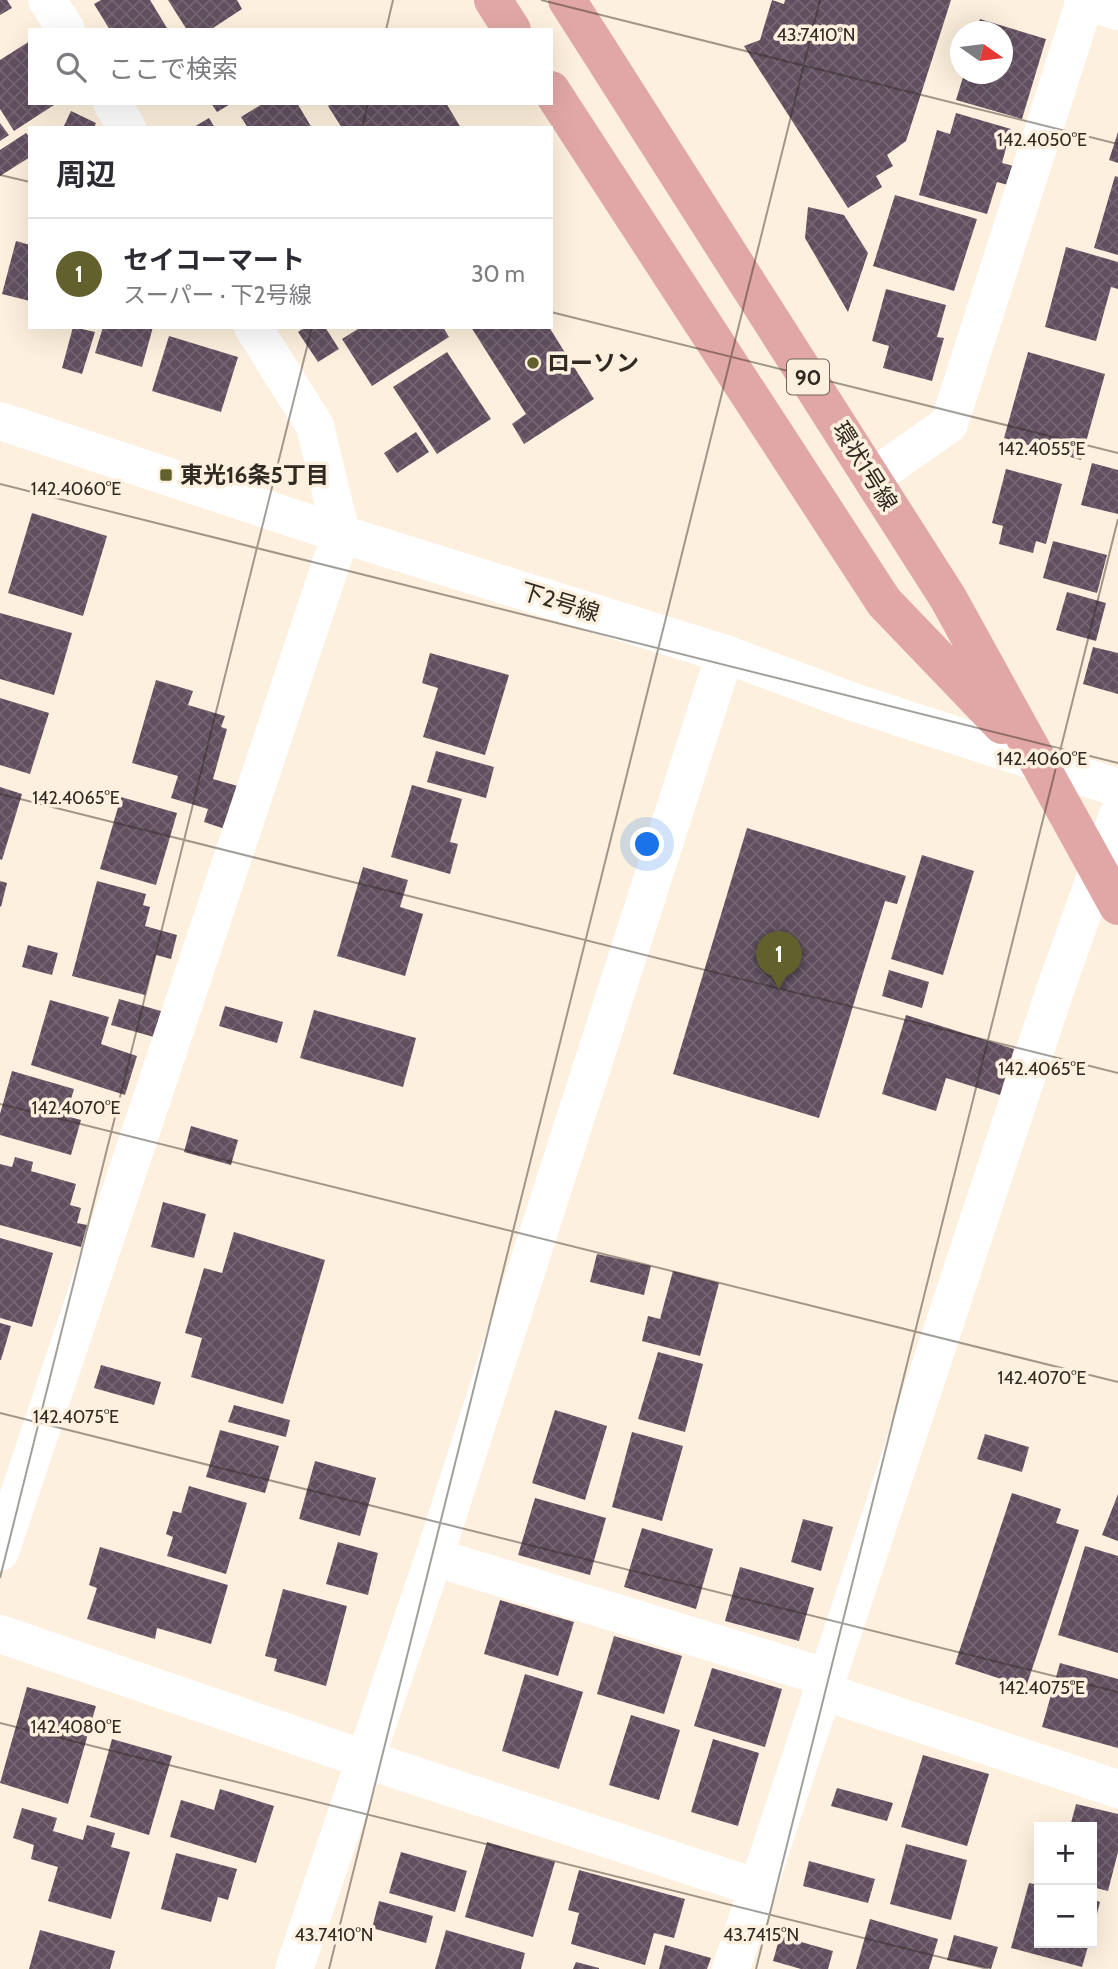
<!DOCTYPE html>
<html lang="ja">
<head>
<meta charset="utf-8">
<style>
  body { margin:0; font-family:Cabin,"Noto Sans JP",sans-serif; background:#f7f7f7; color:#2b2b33 }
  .controls { position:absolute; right:21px; bottom:21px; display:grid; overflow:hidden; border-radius:0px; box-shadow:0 7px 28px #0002 }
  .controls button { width:63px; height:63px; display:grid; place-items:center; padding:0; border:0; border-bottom:2px solid #e1e1e2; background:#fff; color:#2b2b33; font:35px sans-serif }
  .compass { position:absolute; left:950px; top:21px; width:63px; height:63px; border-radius:50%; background:#fff; box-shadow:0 7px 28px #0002; rotate:104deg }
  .you { position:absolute; left:648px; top:845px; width:24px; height:24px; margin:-18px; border:5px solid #fff; border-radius:50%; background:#1a73e8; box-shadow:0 0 0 10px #1a73e833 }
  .badge { display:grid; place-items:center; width:46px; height:46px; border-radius:50%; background:#62602d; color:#fff; font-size:23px; font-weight:700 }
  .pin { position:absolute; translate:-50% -58px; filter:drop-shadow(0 2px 4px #0008) }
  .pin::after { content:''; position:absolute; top:37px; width:24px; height:21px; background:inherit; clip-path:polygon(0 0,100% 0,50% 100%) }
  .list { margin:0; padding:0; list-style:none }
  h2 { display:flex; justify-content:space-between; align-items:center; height:91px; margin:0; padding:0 28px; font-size:30px }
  h2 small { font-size:23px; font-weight:400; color:#7c7c81 }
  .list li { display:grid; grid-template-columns:46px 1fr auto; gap:21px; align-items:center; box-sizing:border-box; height:112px; padding:0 28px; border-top:2px solid #e1e1e2 }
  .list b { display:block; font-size:26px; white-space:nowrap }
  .list p { margin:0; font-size:23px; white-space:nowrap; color:#7c7c81 }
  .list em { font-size:23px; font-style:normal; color:#7c7c81 }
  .icon { flex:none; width:38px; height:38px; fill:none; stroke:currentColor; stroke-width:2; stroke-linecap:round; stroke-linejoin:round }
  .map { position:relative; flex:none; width:1118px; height:1969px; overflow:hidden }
  .search { position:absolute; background:#fff; box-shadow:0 7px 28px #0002; left:28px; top:28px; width:525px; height:77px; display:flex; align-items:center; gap:18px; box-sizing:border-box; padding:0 24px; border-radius:0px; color:#7c7c81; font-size:26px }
  .panel { position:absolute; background:#fff; box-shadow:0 7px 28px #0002; left:28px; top:126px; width:525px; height:203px; border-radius:0px }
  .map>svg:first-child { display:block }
  .building { fill:url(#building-cross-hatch) }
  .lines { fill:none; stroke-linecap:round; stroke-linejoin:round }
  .minor { stroke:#fff; stroke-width:38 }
  .tertiary { stroke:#fff; stroke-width:38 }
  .primary { stroke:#e1a7a6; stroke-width:38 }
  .ticks { fill:none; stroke:#302a22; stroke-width:2; stroke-opacity:0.45 }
  .poi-dot { fill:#62602d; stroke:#fdf0de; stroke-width:2.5 }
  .labels { text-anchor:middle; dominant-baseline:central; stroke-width:7; stroke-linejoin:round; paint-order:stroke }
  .shield { fill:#fdf0de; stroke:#6e655a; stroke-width:2 }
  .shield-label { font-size:21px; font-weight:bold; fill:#302a22 }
  .poi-label { font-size:23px; font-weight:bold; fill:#302a22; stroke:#fdf0de; text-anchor:start }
  .street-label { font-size:23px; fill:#302a22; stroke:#fdf0de }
  .ticks-label { font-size:18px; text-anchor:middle; fill:#302a22; stroke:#fdf0de; stroke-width:7; stroke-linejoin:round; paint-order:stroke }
</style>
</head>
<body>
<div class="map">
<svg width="1118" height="1969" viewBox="0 0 1118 1969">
  <defs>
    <pattern id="building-cross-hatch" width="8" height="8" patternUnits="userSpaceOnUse" patternTransform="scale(1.75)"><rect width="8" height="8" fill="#614f5f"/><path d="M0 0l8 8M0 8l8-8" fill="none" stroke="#746572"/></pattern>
  </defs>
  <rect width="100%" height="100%" fill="#fdf0de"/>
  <path class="building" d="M0 0H7L12 8 0 15Z
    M101 0H150L167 28 110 30 94 4Z
    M168 0H237L242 9 210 30H187Z
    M772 0 784 4 785 0H951L906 141 887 155 893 166 876 176 882 187 848 208 744 46 760 40Z
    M980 19 1046 39 1022 119 956 100 964 74H1002V32H976Z
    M30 41V103H57L14 131 0 109V60Z
    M211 103H232L217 112Z
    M264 103H297L312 128H248L241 117Z
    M333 103H446L461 128H342L328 106Z
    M71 111 96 123 94 128H63Z
    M956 113 1011 129 1002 163 1014 166 1008 185 997 182 987 214 919 195 937 130 950 134Z
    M209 118 215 128H192Z
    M0 123 9 135 0 141Z
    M1118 132V163L1109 160Z
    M26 133 30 138V157L0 176V150Z
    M1115 176 1118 177V255L1094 248Z
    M895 195 977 219 954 291 873 266Z
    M808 207 844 215 868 253 848 312 805 238Z
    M16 241 30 245V301L2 294Z
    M1066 247 1118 262V289L1111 287 1096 341 1045 327Z
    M886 289 946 305 937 337 944 338 932 381 883 368 889 346 872 341Z
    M73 327 95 332 82 374 62 368Z
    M103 327H153L142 367 95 353Z
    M305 327H325L339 349 318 362 298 332Z
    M361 327H443L449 337 372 386 342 339Z
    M471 327H549L594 399 524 444 512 424 526 414Z
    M169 336 238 357 221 412 152 391Z
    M447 352 491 419 437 454 393 387Z
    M1028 352 1105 374 1081 460 1004 438Z
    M416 432 429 452 397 473 384 453Z
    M1092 463 1118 470V514L1081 505Z
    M1006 469 1062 484 1046 544 1036 541 1033 553 999 544 1003 526 992 523Z
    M32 513 107 536 83 616 8 593Z
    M1053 541 1107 555 1097 593 1043 578Z
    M1067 592 1106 603 1096 641 1056 630Z
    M0 613 72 633 54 695 0 679Z
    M1093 647 1118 653V694L1083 684Z
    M430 653 509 675 485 755 423 737 438 688 422 683Z
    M156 680 193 691 188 705 225 716 221 727 227 729 213 779 241 787 228 830 204 822 208 809 171 798 178 776 132 763Z
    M0 698 49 713 30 774 0 765Z
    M436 751 494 767 486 798 427 782Z
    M412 785 462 799 450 842 458 844 450 874 391 857Z
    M0 787 22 794 2 860 0 859Z
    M121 797 177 813 156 885 100 869Z
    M747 828 906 876 897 904 885 901 819 1118 673 1074Z
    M922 855 974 871 943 975 891 959Z
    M363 867 408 880 400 907 423 914 405 976 337 956Z
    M0 881 7 883 1 907 0 906Z
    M97 881 146 894 143 905 150 907 145 926 177 935 171 959 156 955 145 995 72 976Z
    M28 945 58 953 52 975 22 967Z
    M889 970 929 982 922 1008 882 996Z
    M119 999 161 1011 154 1037 111 1025Z
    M50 1000 109 1017 101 1044 137 1056 125 1095 31 1065Z
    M225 1006 283 1022 277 1043 219 1026Z
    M314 1010 416 1038 403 1087 300 1058Z
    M906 1015 1014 1049 1000 1095 946 1078 936 1111 882 1094Z
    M12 1071 74 1089 66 1116 81 1120 71 1155 0 1135V1114Z
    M191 1126 238 1140 231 1165 184 1152Z
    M15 1157 33 1162 31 1171 76 1184 70 1205 81 1208 77 1223 87 1225 81 1247 0 1225V1164L12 1167Z
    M163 1202 206 1214 194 1258 151 1247Z
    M234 1232 325 1260 283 1404 191 1377 202 1338 185 1333 204 1268 222 1273Z
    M0 1238 53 1253 32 1327 0 1318Z
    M597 1254 651 1266 644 1295 590 1282Z
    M673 1271 719 1283 700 1356 642 1341 648 1316 660 1319Z
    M0 1323 11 1326 1 1360H0Z
    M658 1352 703 1364 685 1432 638 1419Z
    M101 1365 161 1382 154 1405 94 1388Z
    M234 1405 290 1420 286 1437 228 1422Z
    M555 1410 607 1426 585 1500 532 1483Z
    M220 1430 279 1446 265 1493 206 1477Z
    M632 1432 683 1446 662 1521 612 1507Z
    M985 1434 1029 1447 1022 1472 977 1459Z
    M315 1461 376 1478 360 1536 299 1519Z
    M189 1486 247 1503 226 1574 167 1556 173 1537 166 1534 173 1511 181 1513Z
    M1012 1493 1061 1509 1056 1523 1079 1530 1026 1687 955 1664Z
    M1118 1494V1541L1102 1535Z
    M535 1498 606 1518 590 1575 518 1555Z
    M803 1519 833 1527 821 1571 791 1562Z
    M642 1528 713 1549 696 1609 624 1587Z
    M338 1542 378 1553 368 1595 326 1584Z
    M1085 1546 1118 1556V1653L1058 1635Z
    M100 1547 228 1585 211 1644 157 1628 155 1639 87 1619 97 1588 89 1585Z
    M740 1567 814 1588 799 1641 725 1621Z
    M283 1589 347 1606 326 1686 274 1671 277 1659 265 1656Z
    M500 1600 574 1622 558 1676 484 1654Z
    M614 1636 682 1656 664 1714 597 1694Z
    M1060 1663 1118 1679V1748L1042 1727Z
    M712 1668 782 1689 765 1747 694 1726Z
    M525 1674 583 1692 559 1769 502 1751Z
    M27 1687 96 1706 68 1804 0 1783Z
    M631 1715 680 1730 659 1800 609 1785Z
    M112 1739 172 1756 149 1835 90 1817Z
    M713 1739 759 1753 738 1826 691 1812Z
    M923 1755 989 1774 967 1846 901 1827Z
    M837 1788 893 1803 887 1821 831 1806Z
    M220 1789 274 1806 256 1863 170 1837 181 1800 214 1810Z
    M1076 1804 1118 1814V1852L1108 1891 1092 1887V1827H1070Z
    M22 1808 57 1818 53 1831 83 1840 87 1825 115 1833 111 1847 130 1852 111 1919 48 1901 58 1867 31 1859 34 1845 13 1838Z
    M487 1842 555 1862 533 1937 465 1917Z
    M906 1844 967 1860 951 1920 890 1904Z
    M401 1852 467 1871 455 1912 389 1893Z
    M176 1853 237 1869 228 1900 218 1897 211 1922 161 1909Z
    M809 1861 875 1879 868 1903 803 1886Z
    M579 1870 685 1899 674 1938 654 1933 645 1965 571 1944 579 1913 568 1910Z
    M1029 1883 1039 1885V1943H1089L1082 1967 1011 1948Z
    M1092 1899 1100 1902 1093 1930H1092Z
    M379 1901 433 1916 426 1943 372 1928Z
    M870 1919 938 1939 929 1969H856Z
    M40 1930 115 1951 110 1969H29Z
    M446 1930 525 1953 521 1969H435Z
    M954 1935 998 1947 991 1969 947 1960Z
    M780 1936 833 1951 828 1969H801L773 1961Z
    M665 1945 711 1958 707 1969H659Z
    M576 1962 599 1968V1969H573Z"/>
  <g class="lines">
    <path class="minor" d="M47 0 66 30
      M1083 0 1118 11
      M112 103 127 128
      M872 478 949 424 1085 1
      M0 1552 341 534 315 426 253 327
      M434 1557 828 1678
      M0 1634 364 1759 758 1888
      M822 1691 1118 1789
      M294 1969 434 1557 725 654
      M731 1969 1055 990 1118 815"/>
    <path class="tertiary" d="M0 421 341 534 725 654 859 704 1118 788"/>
    <path class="primary" d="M493 0 512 30
      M567 0 948 598 1118 906
      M551 90 884 602 1002 725"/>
  </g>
  <path class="ticks" d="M541 0 1118 144M386 30 393 0M362 128 368 103M0 175 30 182M551 312 1118 453M0 484 1118 763M0 794 1118 1073M0 1104 1118 1382M0 1413 1118 1692M0 1578 312 327M0 1723 988 1969M329 1969 820 0M756 1969 1118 519"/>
  <g class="poi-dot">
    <circle cx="533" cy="363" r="7"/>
    <rect x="159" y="468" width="14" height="14" rx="3.5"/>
  </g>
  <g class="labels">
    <rect class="shield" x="787" y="359.5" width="42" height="35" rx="5"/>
    <g class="shield-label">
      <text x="808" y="377">90</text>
    </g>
    <g class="poi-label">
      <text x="547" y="363">ローソン</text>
      <text x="180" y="475">東光16条5丁目</text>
    </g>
    <g class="street-label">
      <text transform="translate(865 466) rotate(58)">環状1号線</text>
      <text transform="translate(560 602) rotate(17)">下2号線</text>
    </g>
  </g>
  <g class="ticks-label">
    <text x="816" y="41">43.7410°N</text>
    <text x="1042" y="146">142.4050°E</text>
    <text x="1042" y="455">142.4055°E</text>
    <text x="76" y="495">142.4060°E</text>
    <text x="1042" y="765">142.4060°E</text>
    <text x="76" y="804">142.4065°E</text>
    <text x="1042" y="1075">142.4065°E</text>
    <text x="76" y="1114">142.4070°E</text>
    <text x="1042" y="1384">142.4070°E</text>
    <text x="76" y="1423">142.4075°E</text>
    <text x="1042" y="1694">142.4075°E</text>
    <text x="76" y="1733">142.4080°E</text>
    <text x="334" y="1941">43.7410°N</text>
    <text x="761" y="1941">43.7415°N</text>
  </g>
</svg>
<div class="controls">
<button>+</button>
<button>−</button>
</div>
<svg class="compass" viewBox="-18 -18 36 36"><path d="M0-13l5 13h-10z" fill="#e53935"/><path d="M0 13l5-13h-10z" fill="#7c7c81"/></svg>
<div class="you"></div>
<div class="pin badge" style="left:779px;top:989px">1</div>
<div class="search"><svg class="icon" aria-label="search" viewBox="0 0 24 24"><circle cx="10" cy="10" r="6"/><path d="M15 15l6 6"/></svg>ここで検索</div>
<section class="panel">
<h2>周辺<small></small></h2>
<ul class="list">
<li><span class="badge">1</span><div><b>セイコーマート</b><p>スーパー · 下2号線</p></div><em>30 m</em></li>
</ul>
</section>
</div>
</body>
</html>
